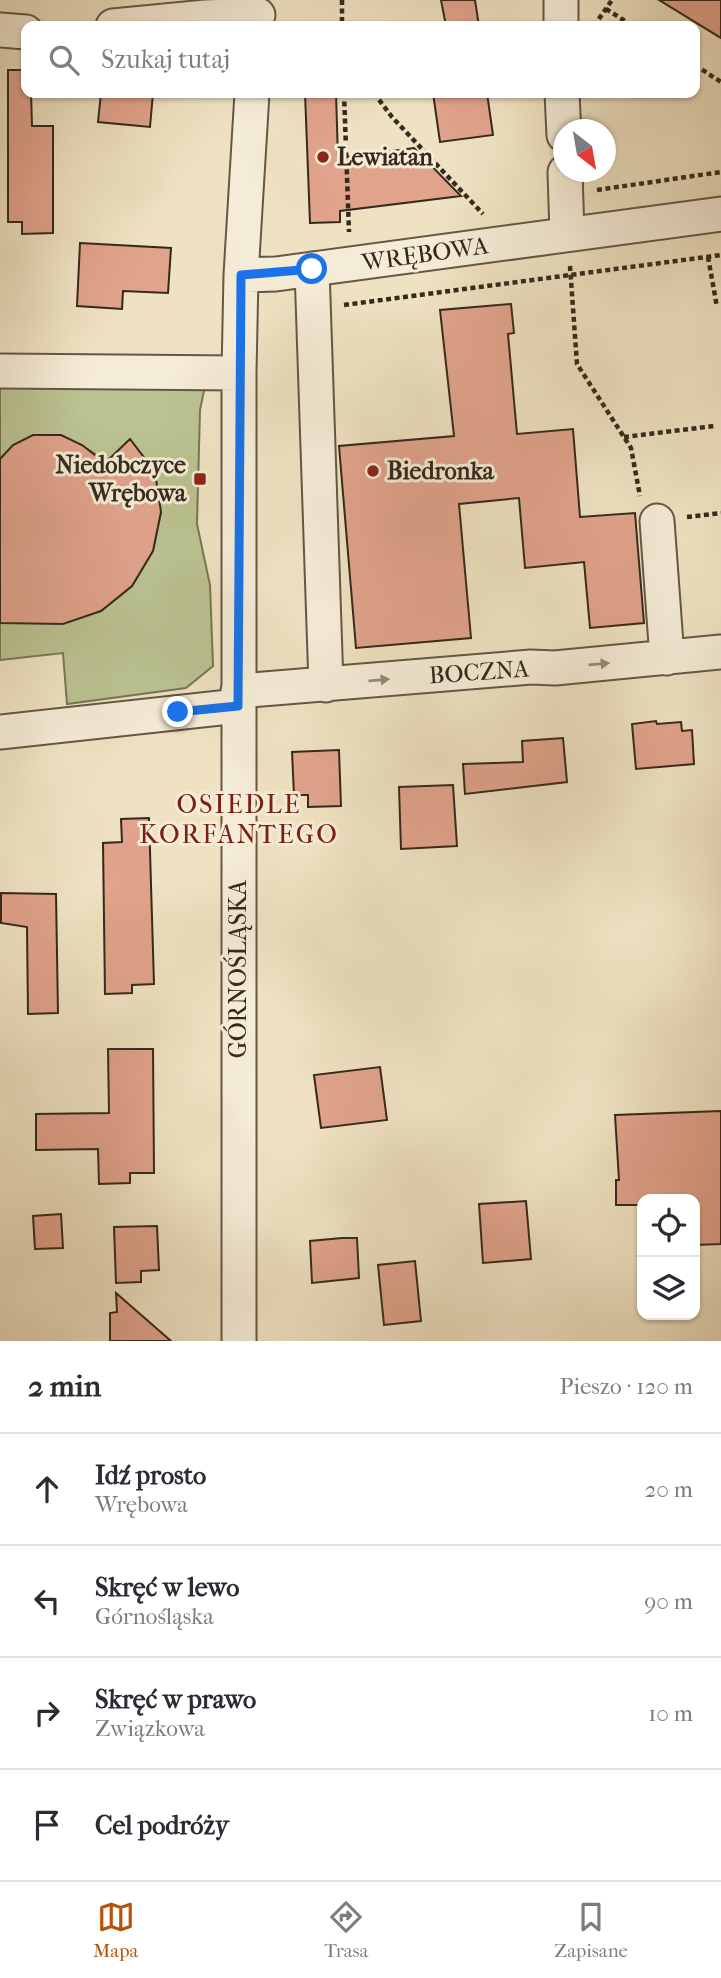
<!DOCTYPE html>
<html lang="pl">
<head>
<meta charset="utf-8">
<style>
  body { margin:0; font-family:"IM FELL French Canon",serif; background:#f2f2f3; color:#2b2b33 }
  .controls { position:absolute; right:21px; bottom:21px; display:grid; overflow:hidden; border-radius:14px; box-shadow:0 2px 5px #0004 }
  .controls button { width:63px; height:63px; display:grid; place-items:center; padding:0; border:0; border-bottom:2px solid #e1e1e2; background:#fff; color:#2b2b33; font:35px sans-serif }
  .compass { position:absolute; left:553px; top:119px; width:63px; height:63px; border-radius:50%; background:#fff; box-shadow:0 2px 5px #0004; rotate:149deg }
  .stop { position:absolute; width:21px; height:21px; margin:-16px; border:5px solid #1a73e8; border-radius:50%; background:#fff }
  .stop.end { background:#1a73e8; border-color:#fff; box-shadow:0 2px 7px #0008 }
  .list { margin:0; padding:0; list-style:none }
  h2 { display:flex; justify-content:space-between; align-items:center; height:91px; margin:0; padding:0 28px; font-size:30px }
  h2 small { font-size:23px; font-weight:400; color:#7c7c81 }
  .list li { display:grid; grid-template-columns:46px 1fr auto; gap:21px; align-items:center; box-sizing:border-box; height:112px; padding:0 28px; border-top:2px solid #e1e1e2 }
  .list b { display:block; font-size:26px; white-space:nowrap }
  .list p { margin:0; font-size:23px; white-space:nowrap; color:#7c7c81 }
  .list em { font-size:23px; font-style:normal; color:#7c7c81 }
  .icon { flex:none; width:38px; height:38px; fill:none; stroke:currentColor; stroke-width:2; stroke-linecap:round; stroke-linejoin:round }
  .map { position:relative; flex:none; width:721px; height:1341px; overflow:hidden }
  .search { position:absolute; background:#fff; box-shadow:0 2px 5px #0004; left:21px; right:21px; top:21px; height:77px; display:flex; align-items:center; gap:18px; box-sizing:border-box; padding:0 24px; border-radius:14px; color:#7c7c81; font-size:26px }
  .sheet { height:539px; background:#fff }
  nav { display:flex; justify-content:space-around; align-items:center; box-sizing:border-box; height:98px; border-top:2px solid #e1e1e2; background:#fff; font-size:19px; color:#7c7c81 }
  nav a { display:grid; justify-items:center; gap:4px }
  nav .on { color:#b45309 }
  .map>svg:first-child { display:block }
  .green { fill:#bbc392; stroke:#787656; stroke-width:2 }
  .building { fill:#e1a38c; stroke:#35291b; stroke-width:2 }
  .lines { fill:none; stroke-linecap:round; stroke-linejoin:round }
  .minor-casing { stroke:#645745; stroke-width:37 }
  .path { stroke:#35291b; stroke-width:4.5; stroke-dasharray:5 3.5; stroke-linecap:butt }
  .minor { stroke:#f5ecd7; stroke-width:33 }
  .oneway { fill:#958a79 }
  .route { stroke:#1a73e8; stroke-width:9 }
  .poi-dot { fill:#8f2418; stroke:#f5ecd7; stroke-width:2.5 }
  .labels { text-anchor:middle; dominant-baseline:central; stroke-width:6; stroke-linejoin:round; paint-order:stroke }
  .poi-label { font-size:24px; font-weight:bold; fill:#35291b; stroke:#f5ecd7; text-anchor:start }
  .street-label { font-size:24px; fill:#35291b; stroke:#f5ecd7 }
  .neighbourhood-label { font-size:26px; letter-spacing:2px; fill:#7a1f14; stroke:#f5ecd7 }
</style>
</head>
<body>
<div class="map">
<svg width="721" height="1341" viewBox="0 0 721 1341">
  <rect width="100%" height="100%" fill="#efe2c2"/>
  <filter id="stains"><feTurbulence type="fractalNoise" baseFrequency=".00286" numOctaves="4"/><feColorMatrix values="0 0 0 0 .2 0 0 0 0 .09 0 0 0 0 .02 0 0 0 .5 -.17"/></filter>
  <radialGradient id="worn" r=".72"><stop offset=".6" stop-color="#630" stop-opacity="0"/><stop offset="1" stop-color="#630" stop-opacity=".3"/></radialGradient>
  <path class="green" d="M0 380 205 386 200 410 197 524 210 585 213 666 186 688 67 704 63 653 0 660V611H101L132 586 153 551 161 512C116 472 58 398 0 459Z"/>
  <path class="building" d="M441 0H475L479 26H446Z
    M659 0H721V38Z
    M8 70H26V93H31L32 126H53V233L22 234V222H8Z
    M101 93H153L150 127 98 122Z
    M305 93H336L338 158 414 148 461 196 340 211V222L310 223Z
    M433 93H487L493 135 440 142Z
    M80 243 171 248 168 293 123 291 122 309 77 306Z
    M511 304 514 333 508 334 517 434 573 429 580 517 635 513 644 623 590 628 584 562 525 568 519 498 459 504 471 638 356 648 339 446 454 436 440 310Z
    M33 435H61L82 445 105 463 130 439 155 472 161 512 153 551 132 586 101 611 63 624 0 623V459L13 445Z
    M656 721 657 724 681 722 682 731 692 730 694 764 636 769 632 724Z
    M563 738 567 782 465 794 463 764 523 762 522 741Z
    M339 750 341 806 308 807V795H294L292 752Z
    M453 785 457 846 401 849 399 787Z
    M149 818 154 984 132 985V993L105 994 103 843 122 842 121 819Z
    M1 893 56 894 58 1013 28 1014 27 927 1 923Z
    M108 1049H153L154 1173H130V1183L99 1184 98 1149 36 1150V1114L109 1113Z
    M380 1067 387 1120 321 1128 314 1075Z
    M721 1111V1244L695 1245V1199H642V1205H616V1180H619L615 1115Z
    M526 1201 531 1259 483 1263 479 1204Z
    M61 1214 63 1248 35 1249 33 1216Z
    M157 1226 159 1270 141 1271V1282L116 1283 114 1227Z
    M342 1238H357L359 1278 312 1283 310 1241Z
    M415 1261 421 1321 384 1325 378 1265Z
    M116 1293 171 1341H110V1313L117 1312Z"/>
  <g class="lines">
    <defs>
      <path id="minor" d="M561 0V26
        M113 26 206 17 258 15
        M0 30 26 32
        M562 93 564 135
        M565 172 567 234
        M312 269 326 685
        M241 275 276 274 721 214
        M0 371 239 373
        M657 521 667 658
        M238 691 531 667 555 668 721 652
        M0 732 238 706
        M239 1341V373L241 275 252 93"/>
    </defs>
    <use href="#minor" class="minor-casing"/>
    <path class="path" d="M342 0V26
      M606 9 633 26
      M594 26 612 0
      M695 65 721 82
      M344 93 349 232
      M374 93 392 117 483 214
      M597 190 721 172
      M708 257 717 307
      M570 266 577 364 631 448 640 496
      M344 305 721 255
      M624 437 714 426
      M687 517 721 513"/>
    <use href="#minor" class="minor"/>
  </g>
  <defs><path id="oneway-solid" d="M-6-.8H1V-3.2L6.5 0L1 3.2V.8H-6Z" transform="scale(1.75)"/></defs>
  <g class="oneway">
    <use href="#oneway-solid" transform="translate(599 664) rotate(-5)"/>
    <use href="#oneway-solid" transform="translate(379 680) rotate(-5)"/>
  </g>
  <g class="lines">
    <path class="route" d="M178 712 238 706 241 275 312 269"/>
  </g>
  <g class="poi-dot">
    <circle cx="323" cy="157" r="7"/>
    <circle cx="373" cy="471" r="7"/>
    <rect x="193" y="472" width="14" height="14" rx="3.5"/>
  </g>
  <g class="labels">
    <g class="poi-label">
      <text x="337" y="157">Lewiatan</text>
      <text x="186" y="465" text-anchor="end">Niedobczyce<tspan x="186" dy="28">Wrębowa</tspan></text>
      <text x="387" y="471">Biedronka</text>
    </g>
    <g class="street-label">
      <text transform="translate(425 254) rotate(-8)">WRĘBOWA</text>
      <text transform="translate(479 672) rotate(-4)">BOCZNA</text>
      <text transform="translate(238 969) rotate(-90)">GÓRNOŚLĄSKA</text>
    </g>
    <g class="neighbourhood-label">
      <text x="239" y="804">OSIEDLE<tspan x="239" dy="30">KORFANTEGO</tspan></text>
    </g>
  </g>
  <rect width="100%" height="100%" filter="url(#stains)"/>
  <rect width="100%" height="100%" fill="url(#worn)"/>
</svg>
<div class="controls">
<button><svg class="icon" aria-label="locate" viewBox="0 0 24 24"><circle cx="12" cy="12" r="6"/><path d="M12 2v4M12 18v4M2 12h4M18 12h4"/></svg></button>
<button><svg class="icon" aria-label="layers" viewBox="0 0 24 24"><path d="M12 4l9 5-9 5-9-5zM3 14l9 5 9-5"/></svg></button>
</div>
<svg class="compass" viewBox="-18 -18 36 36"><path d="M0-13l5 13h-10z" fill="#e53935"/><path d="M0 13l5-13h-10z" fill="#7c7c81"/></svg>
<div class="stop" style="left:312px;top:269px"></div>
<div class="stop end" style="left:178px;top:712px"></div>
<div class="search"><svg class="icon" aria-label="search" viewBox="0 0 24 24"><circle cx="10" cy="10" r="6"/><path d="M15 15l6 6"/></svg>Szukaj tutaj</div>
</div>
<section class="sheet">
<h2>2 min<small>Pieszo · 120 m</small></h2>
<ul class="list">
<li><svg class="icon" aria-label="ahead" viewBox="0 0 24 24"><path d="M12 20V5M6 11l6-6 6 6"/></svg><div><b>Idź prosto</b><p>Wrębowa</p></div><em>20 m</em></li>
<li><svg class="icon" aria-label="left" viewBox="0 0 24 24"><path d="M17 20v-9H6M10 6l-5 5 5 5"/></svg><div><b>Skręć w lewo</b><p>Górnośląska</p></div><em>90 m</em></li>
<li><svg class="icon" aria-label="right" viewBox="0 0 24 24"><path d="M7 20v-9h11M14 6l5 5-5 5"/></svg><div><b>Skręć w prawo</b><p>Związkowa</p></div><em>10 m</em></li>
<li><svg class="icon" aria-label="arrive" viewBox="0 0 24 24"><path d="M6 21V4h12l-3 4 3 4H6"/></svg><div><b>Cel podróży</b></div></li>
</ul>
</section>
<nav>
<a class="on"><svg class="icon" aria-label="map" viewBox="0 0 24 24"><path d="M3 6l6-2 6 2 6-2v14l-6 2-6-2-6 2zM9 4v14M15 6v14"/></svg>Mapa</a>
<a><svg class="icon" aria-label="directions" viewBox="0 0 24 24"><path d="M12 3l9 9-9 9-9-9zM9 14v-3h6M13 9l2 2-2 2"/></svg>Trasa</a>
<a><svg class="icon" aria-label="saved" viewBox="0 0 24 24"><path d="M7 4h10v16l-5-4-5 4z"/></svg>Zapisane</a>
</nav>
</body>
</html>
